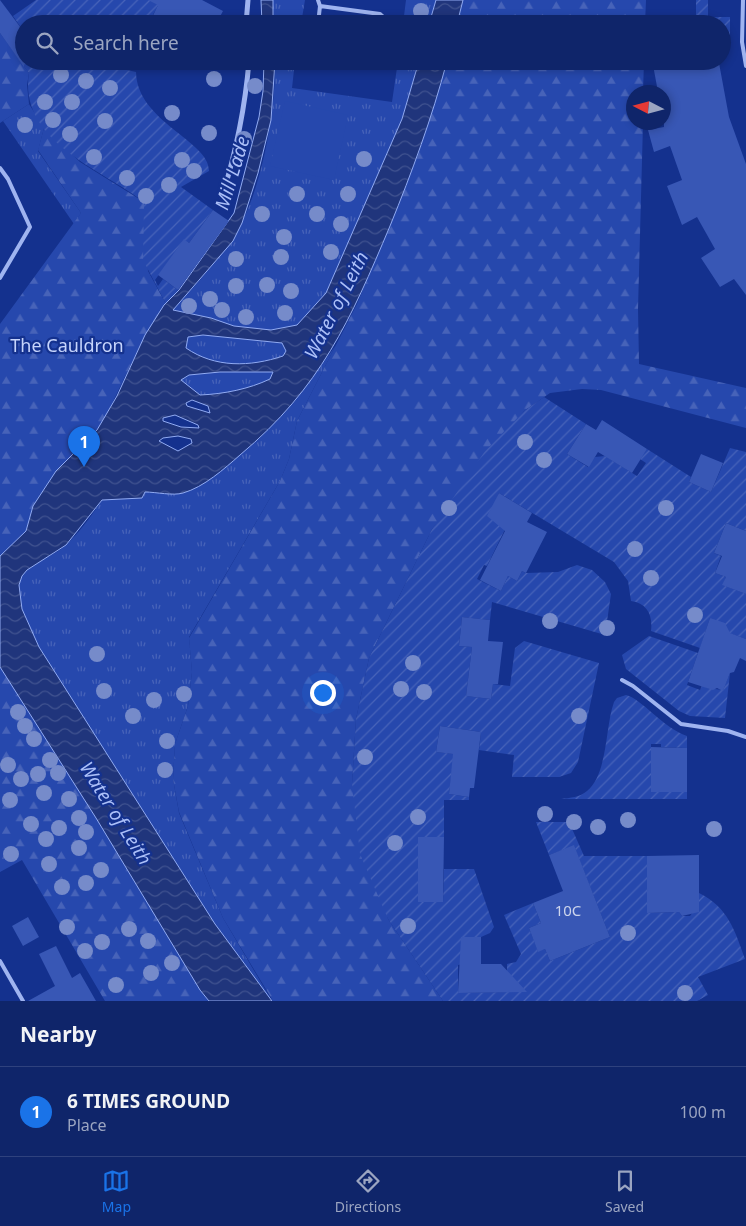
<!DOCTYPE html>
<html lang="en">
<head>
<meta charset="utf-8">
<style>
  body { margin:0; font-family:"Noto Sans",sans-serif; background:#182d70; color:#f1f3f6 }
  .compass { position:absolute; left:626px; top:85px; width:45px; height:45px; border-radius:50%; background:#0f256a; box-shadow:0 2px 8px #0003; rotate:276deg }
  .you { position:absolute; left:322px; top:692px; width:18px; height:18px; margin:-12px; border:4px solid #fff; border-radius:50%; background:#1a73e8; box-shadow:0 0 0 8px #1a73e833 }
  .badge { display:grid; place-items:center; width:32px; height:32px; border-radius:50%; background:#1a73e8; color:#fff; font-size:16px; font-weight:700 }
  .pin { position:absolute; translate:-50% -41px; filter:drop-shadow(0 1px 2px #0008) }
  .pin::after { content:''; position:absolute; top:26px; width:18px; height:15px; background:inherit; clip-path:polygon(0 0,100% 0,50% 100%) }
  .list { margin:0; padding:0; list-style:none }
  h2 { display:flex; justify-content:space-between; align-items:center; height:65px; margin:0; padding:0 20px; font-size:21px }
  h2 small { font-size:16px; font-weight:400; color:#9ba5c1 }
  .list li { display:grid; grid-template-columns:32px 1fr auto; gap:15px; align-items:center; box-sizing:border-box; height:90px; padding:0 20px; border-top:1px solid #2f427e }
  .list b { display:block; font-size:19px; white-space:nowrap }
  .list p { margin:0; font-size:16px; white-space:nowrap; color:#9ba5c1 }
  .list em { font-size:16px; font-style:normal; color:#9ba5c1 }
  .icon { flex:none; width:28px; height:28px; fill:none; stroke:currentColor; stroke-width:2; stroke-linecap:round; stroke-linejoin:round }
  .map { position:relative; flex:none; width:746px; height:1001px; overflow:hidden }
  .search { position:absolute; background:#0f256a; box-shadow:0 2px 8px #0003; left:15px; right:15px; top:15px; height:55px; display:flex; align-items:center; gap:12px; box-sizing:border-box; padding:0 18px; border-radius:28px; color:#9ba5c1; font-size:19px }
  .sheet { height:155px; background:#0f256a }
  nav { display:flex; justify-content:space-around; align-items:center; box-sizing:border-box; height:70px; border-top:1px solid #2f427e; background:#0f256a; font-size:14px; color:#9ba5c1 }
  nav a { display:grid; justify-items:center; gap:2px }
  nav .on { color:#1a73e8 }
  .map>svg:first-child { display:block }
  .grass { fill:url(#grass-tufts) }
  .forest { fill:url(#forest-firs) }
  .garden { fill:url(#garden-furrows) }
  .pitch { fill:#2648ad }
  .water { fill:url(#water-waves); stroke:#91abf3; fill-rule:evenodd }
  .building { fill:#3857b5 }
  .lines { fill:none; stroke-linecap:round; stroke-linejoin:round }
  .lane { stroke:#9fb4f0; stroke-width:4 }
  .street { stroke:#9fb4f0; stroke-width:5 }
  .tree { fill:#768bca }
  .labels { text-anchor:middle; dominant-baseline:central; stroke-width:4.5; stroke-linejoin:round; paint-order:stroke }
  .number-label { font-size:15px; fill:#cdd5ec }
  .park-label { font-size:18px; fill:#c6d4fc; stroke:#14318e }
  .water-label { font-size:19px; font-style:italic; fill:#abbff8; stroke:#14318e }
</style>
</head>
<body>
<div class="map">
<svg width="746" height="1001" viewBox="0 0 746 1001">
  <defs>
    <pattern id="grass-tufts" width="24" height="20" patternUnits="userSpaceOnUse" patternTransform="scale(1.25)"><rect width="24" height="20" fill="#2648ad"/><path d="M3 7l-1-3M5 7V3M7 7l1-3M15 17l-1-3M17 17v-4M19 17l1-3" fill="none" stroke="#4763b9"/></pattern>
    <pattern id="forest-firs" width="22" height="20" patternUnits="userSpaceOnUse" patternTransform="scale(1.25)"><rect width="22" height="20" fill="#2648ad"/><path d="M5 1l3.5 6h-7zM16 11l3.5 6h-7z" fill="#4763b9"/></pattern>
    <pattern id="garden-furrows" width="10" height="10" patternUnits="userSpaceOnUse" patternTransform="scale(1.25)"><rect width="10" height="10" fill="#2648ad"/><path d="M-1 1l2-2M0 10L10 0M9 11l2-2" fill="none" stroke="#4763b9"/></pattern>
    <pattern id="water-waves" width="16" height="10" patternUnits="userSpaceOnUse" patternTransform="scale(1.25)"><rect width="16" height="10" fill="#20357c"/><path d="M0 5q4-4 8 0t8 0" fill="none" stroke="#415390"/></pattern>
  </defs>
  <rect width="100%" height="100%" fill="#14318e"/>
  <path class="grass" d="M273 0H305L301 24H273Z
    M406 0H436L429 24H403Z
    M275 61H295L292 88 392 102 398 61H419L402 119 326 293 297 325 271 330 234 326 211 318 173 310C195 286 227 251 242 222 263 180 276 108 275 61Z
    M29 104 44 128 38 151 81 213 74 224 3 121Z
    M203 335 282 343 286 351 283 356C263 363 222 369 202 359 197 356 191 351 186 348L188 337Z
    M336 345 297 421 289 459 280 481 189 637 192 672 188 706 175 744 173 779 179 813 223 918 272 1001 215 924 39 647C29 628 6 588 28 569 39 560 55 555 66 545 80 532 92 515 102 500L142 498 145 492 183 493 259 439 296 400Z
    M220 372H273L270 379C249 389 224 394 200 395L181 380 189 375Z"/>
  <path class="forest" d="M463 0H646L645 24H457Z
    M0 33 29 73 27 85 29 104 0 123Z
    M447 61H644L643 92H634V122L643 123 638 309 639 364 746 388V428L601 390 582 389 550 393 524 411 432 529 369 658 356 719 352 784 388 919 443 1001H273L223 918 179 812 173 779 175 744 188 706 192 672 189 638 280 481 289 459 297 421 357 304 418 155Z
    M44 128 80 162 144 202 148 271 166 304 145 335 107 414 97 430 56 471 33 506 26 531 0 556V324L81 213 38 150Z
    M0 667 96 818 200 990 209 1001H105L22 860 0 872Z"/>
  <path class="garden" d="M36 0H161L148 24H24V32L13 16Z
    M696 0H708V17H730V35L722 36V24H696Z
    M19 60 38 64 39 61H128L127 70 136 72C137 122 210 141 209 171L181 187 213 210 189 243 184 240 155 280 158 286 163 279 178 290 166 304 143 260 144 202C101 169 18 141 29 73Z
    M544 397 586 424 567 454 588 467 595 457 605 456 637 476 646 463 640 459 647 449 691 477 689 482 711 492 730 448 746 452V531L726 523 714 553 721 556 715 573 726 577 723 585 746 594V639L726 632 710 618 700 648 651 631C653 615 647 603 631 601L628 581 614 562 499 493 489 517 494 521 510 519 487 566 484 565 477 579 501 591 508 576 517 581 522 571 526 573 558 572 577 565 592 570 605 582 611 594 605 635 492 602 490 620 462 617 459 646 472 647 466 696 491 699 493 684 510 686 515 648 524 641 599 663 578 762 571 773 559 777H512L514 755 479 750 481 732 440 726 436 752 454 754 449 794 469 797V800H444V837L418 838V902H443L444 869H474L494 927 490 933 481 937 461 964 458 965V993L514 992 517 989 507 979V964L516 962 521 954 504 915 533 903 541 923 529 928 538 951 545 949 550 961 610 937 574 846 549 855 536 822H569L584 856H647V913L679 912 682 916H690L693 912H699V893C728 907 735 931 745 959L698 977 708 995 697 1001H443L388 919 360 854 352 784 356 719 369 658 432 529 485 451 524 411Z
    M649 636 698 653 687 685 700 690 703 683 707 688 723 690 730 673 725 718 690 716 679 711 626 669 622 655Z
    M626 695C642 699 663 728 687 736V748L661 747V744H651V792H687V799H561C570 798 580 797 587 791 608 774 605 727 614 702L617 698Z"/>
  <path class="pitch" d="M285 101 348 115 334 180 270 166Z"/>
  <path class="water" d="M261 0H273V24H262Z
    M436 0H463L457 24H429Z
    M264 61H275L271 120 258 173 242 223 233 241 173 310 211 318 234 326 271 330 297 325 326 293 402 119 419 61H447C432 118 412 172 390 226 350 321 321 387 240 455 224 469 204 487 183 493 173 496 156 492 145 492L142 498 102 500 66 545 27 570 22 576 19 585 22 609 39 647 215 924 272 1001H209L200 990 96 818 0 667V556L26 531 33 506 56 471 97 430 117 396 145 335 164 305 179 290 234 213 259 117 263 91ZM203 335 282 343 286 351 283 356C250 367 215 368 186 348L188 337ZM220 372H273L270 379C249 389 224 394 200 395L181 380 189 375ZM192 400 208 406 210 413 187 406 186 403ZM175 415 198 425 199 428 181 427 163 421V418ZM178 436 191 439 192 443 178 451 159 441 163 438Z"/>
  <path class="building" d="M0 0 24 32V67L0 33Z
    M148 0H202L223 11 216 24H195L181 17 178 24H149L158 5Z
    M680 61 681 70 719 63 729 117 746 164V295L734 279 720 287 701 258 715 249 697 217 682 225 667 186 682 180 670 146 654 152 648 130 664 127V92H658L653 65Z
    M213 210 229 221 178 290 158 275 184 239 189 243Z
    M602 420 647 449 632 473 598 452 589 467 567 454 586 424 596 430Z
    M701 454 723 463 711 492 689 482Z
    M499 493 532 513 527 522 547 532 526 573 522 571 517 581 508 576 501 591 480 580 505 531 487 516Z
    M726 523 746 531V594L722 585 726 577 715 573 722 556 714 553Z
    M462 617 490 620 488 641 503 642 498 684H493L491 699 466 696 472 647 459 646Z
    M710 618 725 623 730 633 746 639V661L740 658 734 672 730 673 723 691 717 688 713 690 688 682Z
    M440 726 481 732 474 788H470L469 797 449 794 453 754 436 752Z
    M651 747 687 748V792H651Z
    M418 837H444L443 902H418Z
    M574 845 610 937 550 961 545 949 538 952 529 928 541 923 533 903 563 891 549 855Z
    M699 855V912L682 916 679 912 647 913V856Z
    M28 917 39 937 23 946 12 926Z
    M461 937H481V964H501L527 992 458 993Z
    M56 946 72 978 80 973 96 1001H28L55 986 39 954Z"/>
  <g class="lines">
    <path class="lane" d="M743 0 742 42 746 66
      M320 6 380 14 391 24
      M318 24 320 6 318 0
      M319 61C338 64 365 75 381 61
      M0 168 8 179 30 227 0 278
      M622 680 633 686 681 724 728 731 746 737
      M0 961 23 1001"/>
    <path class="street" d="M246 24 248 0
      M222 197C236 152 245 109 249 61"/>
  </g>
  <g class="tree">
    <circle cx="421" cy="11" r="8"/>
    <circle cx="61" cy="75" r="8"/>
    <circle cx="214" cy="79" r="8"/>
    <circle cx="86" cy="81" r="8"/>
    <circle cx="255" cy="86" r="8"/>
    <circle cx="110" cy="88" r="8"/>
    <circle cx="45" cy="102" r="8"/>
    <circle cx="72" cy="102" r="8"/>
    <circle cx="172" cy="113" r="8"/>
    <circle cx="53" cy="120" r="8"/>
    <circle cx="105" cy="121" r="8"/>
    <circle cx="25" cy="125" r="8"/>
    <circle cx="209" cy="133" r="8"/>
    <circle cx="70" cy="134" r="8"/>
    <circle cx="244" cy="139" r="8"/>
    <circle cx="94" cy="157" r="8"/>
    <circle cx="364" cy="159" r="8"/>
    <circle cx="182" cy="160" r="8"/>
    <circle cx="194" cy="171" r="8"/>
    <circle cx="127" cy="178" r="8"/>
    <circle cx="169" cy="185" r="8"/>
    <circle cx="297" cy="194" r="8"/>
    <circle cx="348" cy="194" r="8"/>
    <circle cx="146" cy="196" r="8"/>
    <circle cx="262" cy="214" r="8"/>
    <circle cx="317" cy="214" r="8"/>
    <circle cx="341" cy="224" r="8"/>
    <circle cx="284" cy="237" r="8"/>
    <circle cx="331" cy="252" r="8"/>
    <circle cx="281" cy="257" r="8"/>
    <circle cx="236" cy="259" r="8"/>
    <circle cx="267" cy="285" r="8"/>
    <circle cx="236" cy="286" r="8"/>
    <circle cx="291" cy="291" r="8"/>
    <circle cx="210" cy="299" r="8"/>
    <circle cx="189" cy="306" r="8"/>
    <circle cx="222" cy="310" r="8"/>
    <circle cx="285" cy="313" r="8"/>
    <circle cx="246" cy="317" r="8"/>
    <circle cx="525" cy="442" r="8"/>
    <circle cx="544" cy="460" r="8"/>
    <circle cx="449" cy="508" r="8"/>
    <circle cx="666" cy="508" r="8"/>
    <circle cx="635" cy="549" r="8"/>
    <circle cx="651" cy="578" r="8"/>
    <circle cx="695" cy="615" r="8"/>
    <circle cx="550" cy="621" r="8"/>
    <circle cx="607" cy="628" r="8"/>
    <circle cx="97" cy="654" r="8"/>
    <circle cx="413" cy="663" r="8"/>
    <circle cx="401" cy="689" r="8"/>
    <circle cx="104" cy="691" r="8"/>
    <circle cx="424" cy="692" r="8"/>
    <circle cx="184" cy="694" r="8"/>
    <circle cx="154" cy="700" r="8"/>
    <circle cx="18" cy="712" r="8"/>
    <circle cx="133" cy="716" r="8"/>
    <circle cx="579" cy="716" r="8"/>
    <circle cx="25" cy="726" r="8"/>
    <circle cx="34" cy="739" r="8"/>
    <circle cx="167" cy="741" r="8"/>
    <circle cx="365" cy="757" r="8"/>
    <circle cx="50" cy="760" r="8"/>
    <circle cx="8" cy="765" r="8"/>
    <circle cx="165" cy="770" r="8"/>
    <circle cx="58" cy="773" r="8"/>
    <circle cx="38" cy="774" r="8"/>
    <circle cx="21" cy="779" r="8"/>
    <circle cx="44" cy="793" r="8"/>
    <circle cx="69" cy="799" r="8"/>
    <circle cx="10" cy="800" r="8"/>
    <circle cx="545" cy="814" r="8"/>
    <circle cx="418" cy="817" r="8"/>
    <circle cx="79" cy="818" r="8"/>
    <circle cx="628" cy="820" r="8"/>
    <circle cx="574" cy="822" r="8"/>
    <circle cx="31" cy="824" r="8"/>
    <circle cx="598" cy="827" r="8"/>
    <circle cx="59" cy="828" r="8"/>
    <circle cx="714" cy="829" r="8"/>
    <circle cx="86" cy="832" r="8"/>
    <circle cx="46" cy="839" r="8"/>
    <circle cx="395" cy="843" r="8"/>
    <circle cx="79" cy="848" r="8"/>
    <circle cx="11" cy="854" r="8"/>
    <circle cx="49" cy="864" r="8"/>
    <circle cx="101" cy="870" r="8"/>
    <circle cx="86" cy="883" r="8"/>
    <circle cx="62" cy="887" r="8"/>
    <circle cx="408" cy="926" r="8"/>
    <circle cx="67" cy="927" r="8"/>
    <circle cx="129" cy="929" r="8"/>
    <circle cx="628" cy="933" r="8"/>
    <circle cx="148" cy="941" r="8"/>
    <circle cx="102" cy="942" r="8"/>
    <circle cx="85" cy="951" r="8"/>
    <circle cx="172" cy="963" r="8"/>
    <circle cx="151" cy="973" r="8"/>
    <circle cx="116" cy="985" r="8"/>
    <circle cx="685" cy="993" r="8"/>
  </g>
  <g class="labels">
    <g class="number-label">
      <text x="568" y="910">10C</text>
    </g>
    <g class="park-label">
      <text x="67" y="345">The Cauldron</text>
    </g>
    <g class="water-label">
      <text transform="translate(232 173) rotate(-73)">Mill Lade</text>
      <text transform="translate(336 305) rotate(-63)">Water of Leith</text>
      <text transform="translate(116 813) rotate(58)">Water of Leith</text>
    </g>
  </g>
</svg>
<svg class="compass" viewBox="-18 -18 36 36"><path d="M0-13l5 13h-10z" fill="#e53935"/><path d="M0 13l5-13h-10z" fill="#9ba5c1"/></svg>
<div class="you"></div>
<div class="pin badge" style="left:84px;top:467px">1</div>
<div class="search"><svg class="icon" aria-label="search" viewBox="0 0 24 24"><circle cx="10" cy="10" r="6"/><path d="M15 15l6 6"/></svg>Search here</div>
</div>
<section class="sheet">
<h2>Nearby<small></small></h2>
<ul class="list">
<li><span class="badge">1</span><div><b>6 TIMES GROUND</b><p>Place</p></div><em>100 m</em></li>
</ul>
</section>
<nav>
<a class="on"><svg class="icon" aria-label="map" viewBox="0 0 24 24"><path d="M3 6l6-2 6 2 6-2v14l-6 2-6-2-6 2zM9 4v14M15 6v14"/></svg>Map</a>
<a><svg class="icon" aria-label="directions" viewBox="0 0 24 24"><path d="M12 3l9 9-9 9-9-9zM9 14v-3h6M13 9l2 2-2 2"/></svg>Directions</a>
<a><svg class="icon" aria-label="saved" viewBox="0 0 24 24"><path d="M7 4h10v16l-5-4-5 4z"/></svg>Saved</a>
</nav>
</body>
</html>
